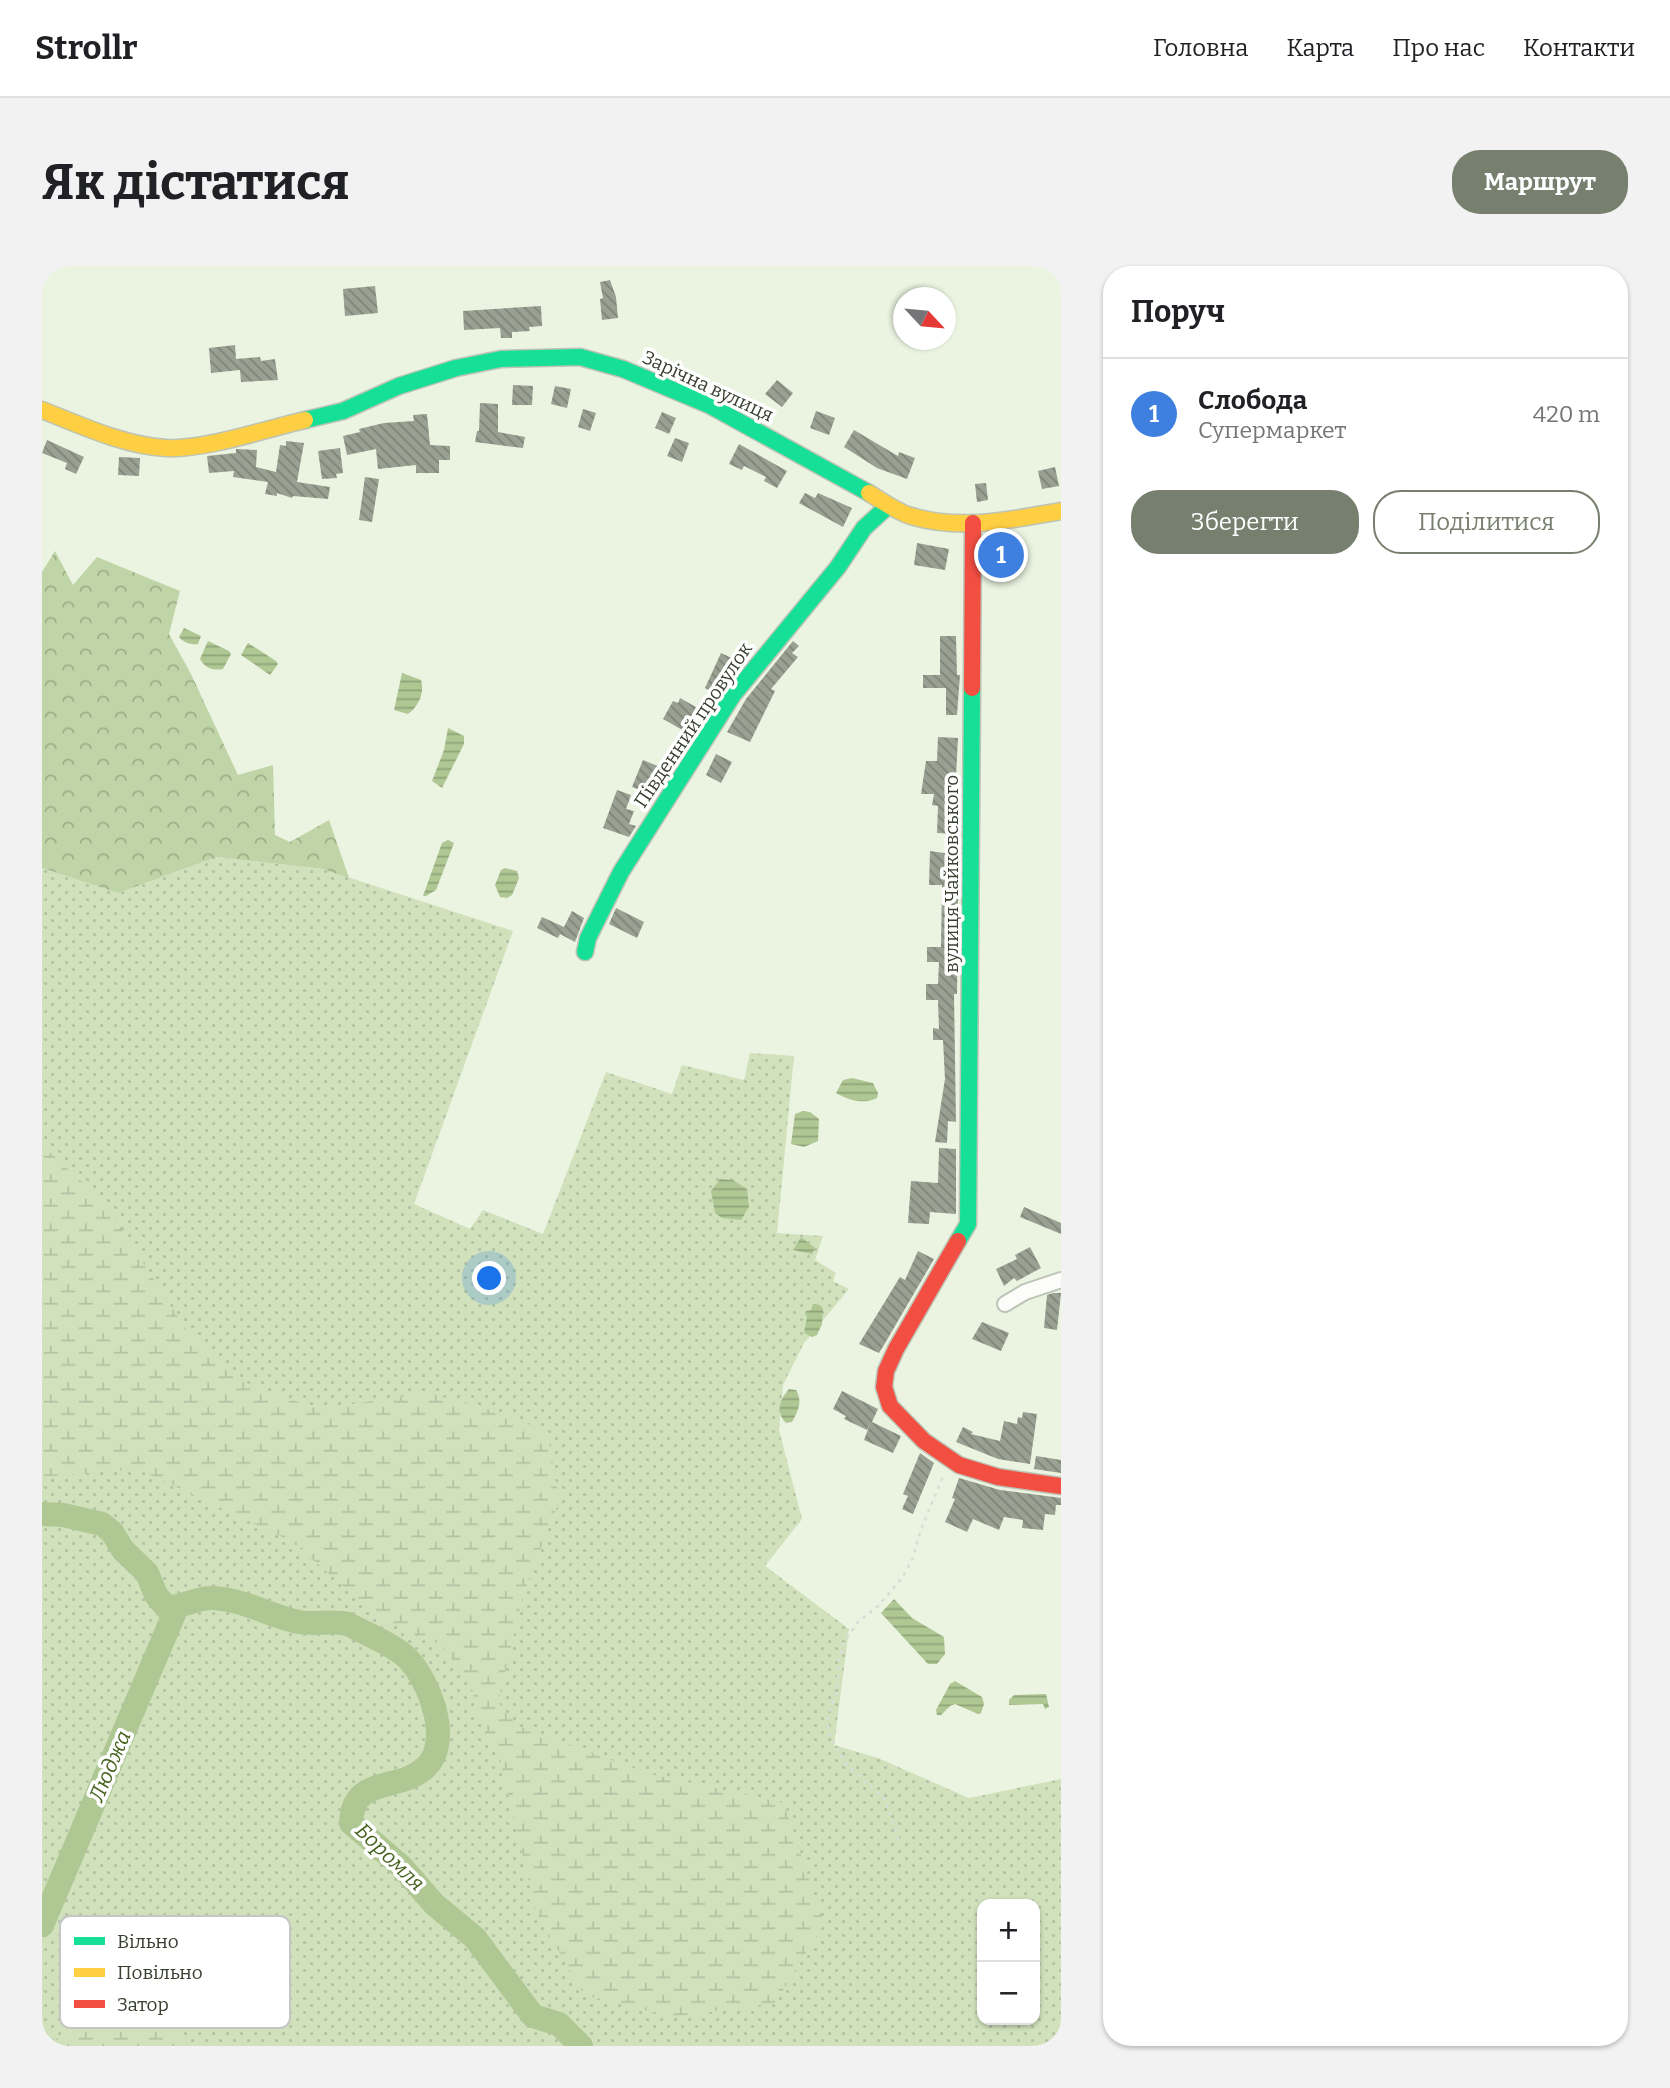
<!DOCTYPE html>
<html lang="uk">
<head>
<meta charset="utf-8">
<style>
  body { margin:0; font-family:Bitter,serif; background:#f2f2f2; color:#202124 }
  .controls { position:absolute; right:21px; bottom:21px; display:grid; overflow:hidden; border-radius:14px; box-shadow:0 2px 5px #0004 }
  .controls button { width:63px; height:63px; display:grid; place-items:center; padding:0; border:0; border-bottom:2px solid #e0e0e0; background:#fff; color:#202124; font:35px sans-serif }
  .compass { position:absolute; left:851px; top:21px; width:63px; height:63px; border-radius:50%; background:#fff; box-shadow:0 2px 5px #0004; rotate:116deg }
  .you { position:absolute; left:448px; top:1013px; width:24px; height:24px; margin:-18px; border:5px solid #fff; border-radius:50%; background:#1a73e8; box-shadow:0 0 0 10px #1a73e833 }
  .badge { display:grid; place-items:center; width:46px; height:46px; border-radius:50%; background:#777f6f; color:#fff; font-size:23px; font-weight:700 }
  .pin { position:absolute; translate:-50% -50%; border:4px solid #fff; box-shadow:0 2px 7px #0006 }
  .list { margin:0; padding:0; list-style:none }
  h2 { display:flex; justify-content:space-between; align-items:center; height:91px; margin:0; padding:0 28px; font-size:30px }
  h2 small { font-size:23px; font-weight:400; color:#757577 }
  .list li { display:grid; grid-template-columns:46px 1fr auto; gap:21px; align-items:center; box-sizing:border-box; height:112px; padding:0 28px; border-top:2px solid #e0e0e0 }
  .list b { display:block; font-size:26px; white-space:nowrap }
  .list p { margin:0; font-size:23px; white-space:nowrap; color:#757577 }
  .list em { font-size:23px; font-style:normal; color:#757577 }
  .actions { display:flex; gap:14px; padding:21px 28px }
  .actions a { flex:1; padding:16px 0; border:2px solid #777f6f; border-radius:28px; text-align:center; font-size:24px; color:#777f6f }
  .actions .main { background:#777f6f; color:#fff }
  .map { position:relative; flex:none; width:1019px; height:1780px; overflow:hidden; border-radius:28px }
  header { display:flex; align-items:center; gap:42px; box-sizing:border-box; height:98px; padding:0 35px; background:#fff; border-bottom:2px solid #e0e0e0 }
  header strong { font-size:33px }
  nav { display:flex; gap:38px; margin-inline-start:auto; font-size:24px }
  .intro { display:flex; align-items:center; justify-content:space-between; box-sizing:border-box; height:168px; padding:0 42px }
  h1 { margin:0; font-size:49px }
  .button { padding:18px 32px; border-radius:28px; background:#777f6f; color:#fff; font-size:24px; font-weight:700 }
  main { display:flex; gap:42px; padding:0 42px }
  aside { flex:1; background:#fff; border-radius:28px; box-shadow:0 2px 5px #0004 }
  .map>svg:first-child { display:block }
  .grass { fill:url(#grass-dots); fill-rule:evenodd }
  .forest { fill:url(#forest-crowns) }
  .wetland { fill:url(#wetland-marsh) }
  .water { fill:url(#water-rules) }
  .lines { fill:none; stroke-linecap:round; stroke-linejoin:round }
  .river { stroke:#afc793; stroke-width:24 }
  .building { fill:url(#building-back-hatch) }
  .street-casing { stroke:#bdc4b6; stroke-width:18 }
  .fast-casing { stroke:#bdc4b6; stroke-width:19 }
  .slow-casing { stroke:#bdc4b6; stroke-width:19 }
  .jam-casing { stroke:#bdc4b6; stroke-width:19 }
  .path { stroke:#daddd7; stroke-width:2.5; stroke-dasharray:3.5 5; stroke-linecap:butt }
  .street { stroke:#fcfdfa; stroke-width:14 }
  .fast { stroke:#16e098; stroke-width:16 }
  .slow { stroke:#ffcf43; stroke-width:16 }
  .jam { stroke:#f24e42; stroke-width:16 }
  .labels { text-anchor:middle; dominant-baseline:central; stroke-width:7; stroke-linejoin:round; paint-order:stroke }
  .street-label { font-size:19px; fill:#394032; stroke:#fff }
  .water-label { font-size:21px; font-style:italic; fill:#46621d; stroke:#fff }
  .key { fill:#fff; stroke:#c4c6c2; stroke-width:2 }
  .key-label { font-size:19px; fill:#394032 }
</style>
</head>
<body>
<header>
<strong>Strollr</strong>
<nav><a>Головна</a><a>Карта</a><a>Про нас</a><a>Контакти</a></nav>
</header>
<div class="intro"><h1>Як дістатися</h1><a class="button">Маршрут</a></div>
<main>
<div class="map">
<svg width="1019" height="1780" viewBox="0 0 1019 1780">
  <defs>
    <pattern id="grass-dots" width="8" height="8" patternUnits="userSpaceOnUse" patternTransform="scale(1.75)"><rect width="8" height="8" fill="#d0e1bc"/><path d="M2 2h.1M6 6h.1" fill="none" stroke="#b3c2a2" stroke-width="1.8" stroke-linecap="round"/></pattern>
    <pattern id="forest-crowns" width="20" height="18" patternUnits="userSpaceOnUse" patternTransform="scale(1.75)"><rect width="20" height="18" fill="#c0d5a7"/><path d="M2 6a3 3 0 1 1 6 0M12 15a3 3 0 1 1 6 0" fill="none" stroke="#9dae89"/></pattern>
    <pattern id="wetland-marsh" width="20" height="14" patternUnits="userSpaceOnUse" patternTransform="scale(1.75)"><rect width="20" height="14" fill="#d0e1bc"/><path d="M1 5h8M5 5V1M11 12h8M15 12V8" fill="none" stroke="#b3c2a2"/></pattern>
    <pattern id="water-rules" width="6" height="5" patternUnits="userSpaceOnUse" patternTransform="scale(1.75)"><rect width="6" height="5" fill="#afc793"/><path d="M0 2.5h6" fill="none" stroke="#8fa379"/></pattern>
    <pattern id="building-back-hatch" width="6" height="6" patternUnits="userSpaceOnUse" patternTransform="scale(1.75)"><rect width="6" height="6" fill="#9aa092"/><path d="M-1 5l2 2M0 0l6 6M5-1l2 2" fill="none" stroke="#7f8478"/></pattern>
  </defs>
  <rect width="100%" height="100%" fill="#ebf4e1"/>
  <path class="grass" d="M175 591 281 603 471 665 372 938 428 963 441 944 501 968 564 806 630 828 640 799 702 814 708 787 752 790 735 967 781 970 773 994 794 1007 791 1015 807 1023 762 1077 741 1119 737 1164 760 1253 723 1300 807 1363 792 1479 836 1492 927 1532 1019 1513V1780H0V602L76 627ZM940 1638H993V1754H940Z"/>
  <path class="forest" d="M13 285 31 319 55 291 138 325 127 368 148 406 196 509 231 499 233 569 248 576 287 554 307 612 281 603 175 591 76 627 0 602V306Z"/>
  <path class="wetland" d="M0 879 63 937 146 1067 199 1115 275 1143 386 1127 474 1151 506 1169 517 1236 482 1326 456 1436 476 1460 608 1508 742 1537 782 1658 733 1737 632 1751 542 1729 494 1646 458 1493 439 1458 429 1419 399 1379 342 1355 249 1275 96 1203 0 1211Z
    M61 1727 115 1742 146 1780H7Z"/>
  <path class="water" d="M142 362 159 370 156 378C149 379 142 377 137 371Z
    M166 375 187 385 189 388 181 403C171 405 163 402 158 393Z
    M206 377 234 395 236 398 228 409 199 389Z
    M360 407 379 414C383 427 376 441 366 448L352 444Z
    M406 462 422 470V478L400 522 390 515 402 484Z
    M406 574 412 577 394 624 384 630H381L400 577Z
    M463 602 475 605 477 612 470 629 465 632 458 631 453 619 459 604Z
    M810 812 831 817 836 827 835 832C821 839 807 834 794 827L801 814Z
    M761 845 768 846 777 853 776 875 762 881 749 878 753 848Z
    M678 913 691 914 705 923 707 941 699 954 680 952 673 947 669 925Z
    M759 971 773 982 770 988 751 984Z
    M771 1038 778 1039 781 1043 780 1058 775 1069 770 1071 762 1067 765 1051 763 1048 764 1045 769 1044Z
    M747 1123 754 1124C761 1135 756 1145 750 1156L744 1157C733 1146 738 1133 747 1123Z
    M852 1333 870 1352 902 1371 903 1388 895 1398H886L839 1347Z
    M913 1415 940 1431 942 1438 939 1447 936 1448 913 1438 908 1440 899 1449H895L894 1444 908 1418Z
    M1004 1428 1007 1441 1003 1443 1001 1438 967 1439V1434L972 1429Z"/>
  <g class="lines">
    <path class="river" d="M0 1248 21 1249 60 1258 70 1266 81 1284 105 1307 114 1329 124 1341C141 1342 154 1331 172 1332 204 1334 227 1350 257 1356 274 1359 290 1354 306 1358 324 1368 348 1377 363 1390 387 1412 411 1475 384 1501 357 1527 311 1508 309 1557L360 1601 392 1638 433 1672 491 1750 517 1758 539 1780
      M0 1659 135 1341"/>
  </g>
  <path class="building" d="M568 14 574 31 576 52 560 54 558 33 561 32 558 16Z
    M333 20 336 47 303 50 301 23Z
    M499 40 500 60 487 61 488 65 470 66V72H459L458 62 422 64 421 45Z
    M193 79 194 93 218 91 219 95 233 93 236 114 199 116 198 104 169 107 167 82Z
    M735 114 751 127 740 141 723 128Z
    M471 119 491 120 490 139H470Z
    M513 120 529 123 525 142 509 138Z
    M438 137 456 138V166L483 171 481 182 433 176 435 165H437Z
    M541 143 554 147 548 165 536 161Z
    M774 145 793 152 787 169 768 162Z
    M620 146 634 152 627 168 613 162Z
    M385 148 388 179 408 180V194H397V207H374V199L336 203 334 183 305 189 301 170 318 166 317 163 342 157 372 155 371 149Z
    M812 164 856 190 857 186 873 192 865 213 835 202 802 181Z
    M633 172 647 177 640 196 625 190Z
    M5 174 42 191 34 208 23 203 25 197 0 187Z
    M244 175 262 177 255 216 288 221 286 233 251 230 250 232 235 227V230L223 228 226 216 191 211 192 205 167 207 165 190 194 187V183L215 184 214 201 234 206 238 179 244 180Z
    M697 178 745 205 735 222 722 215 724 211 702 200 700 204 687 198Z
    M298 182 301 207 294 208 295 212 280 213 276 185Z
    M77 191 98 192 97 210 76 209Z
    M1013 201 1017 220 1000 223 996 205Z
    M323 211 337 213 330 256 317 254Z
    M944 217 946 234 935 236 933 218Z
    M763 227 773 232 776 227 810 242 801 261 757 237Z
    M875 277 907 283 903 304 872 299Z
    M949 282H970L969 296 948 295Z
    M898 370H914L915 409H918L915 449H904V422H881V409H898Z
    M751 375 757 380 750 387 756 391 729 423 733 425 708 476 685 466 704 433Z
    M679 387 698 396 676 429 663 422Z
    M638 432 654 441 652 446 654 448 644 466 621 453 631 435 636 437Z
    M896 471 916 472 914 511H917L916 526H910L907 551H912L914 554V568L895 567 896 540 890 539 892 528H879L884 495H895Z
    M674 488 690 496 679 517 664 509Z
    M601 494 623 503 612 529 590 521Z
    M575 524 589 529 584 543 592 545 587 558 594 560 587 571 561 562Z
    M888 585 916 589 912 627H916V640L911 639V662H916L915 728H912L914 856 906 855 905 877 893 876 903 813 901 774H891V762L897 763 896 734H884V718H896L897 696H885V681H899L900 619H887Z
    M574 642 602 656 595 672 567 658Z
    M530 645 542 652 533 676 518 668 516 672 495 662 500 651 522 661Z
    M897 882 914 883V948L888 946 887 958 866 957 869 915 896 917Z
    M982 941 1019 957V968L978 951Z
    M988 981 999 1002 975 1015 972 1012 962 1020 954 1003 975 993 973 989Z
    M876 985 892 993 842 1079 837 1087 817 1078 858 1011 863 1014Z
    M1011 1027H1019L1015 1064 1002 1062 1005 1029Z
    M940 1056 967 1067 959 1085 930 1073Z
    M800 1125 836 1143 830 1156 859 1170 851 1187 822 1174 828 1158 825 1164 802 1153 804 1150 791 1143Z
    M981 1146 995 1148 988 1198 956 1193 914 1176 921 1161 931 1166 929 1168 958 1175 962 1155 975 1158 976 1151 980 1152Z
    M878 1187 892 1197 871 1248 860 1243 866 1230 861 1228Z
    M994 1190 1019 1194V1207L992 1203Z
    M917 1212 958 1224 1019 1232V1239H1014L1013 1249 1003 1248 1001 1264 980 1262 981 1254 962 1251 957 1264 931 1253 925 1266 903 1256 913 1233 910 1232Z"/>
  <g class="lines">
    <defs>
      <path id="street" d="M963 1038 983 1026 1019 1014"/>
      <path id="fast" d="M263 154 301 145 357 120 414 102 459 93 538 91 581 103 667 139 827 227
        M543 686 546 672 579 606 691 429 796 301 822 262 846 240
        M916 975 926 958 930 422"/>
      <path id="slow" d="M0 144C38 159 83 180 124 182 163 184 224 163 263 154
        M827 227C840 235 855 246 869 250 919 265 969 254 1019 245"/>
      <path id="jam" d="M930 422 931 257
        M916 975 854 1083 844 1105 842 1121 848 1140 882 1175 917 1199 956 1211 1019 1220"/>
    </defs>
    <use href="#street" class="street-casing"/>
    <use href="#fast" class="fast-casing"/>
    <use href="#slow" class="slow-casing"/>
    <use href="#jam" class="jam-casing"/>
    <path class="path" d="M857 1574 843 1533 805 1499 786 1467 787 1447 795 1422 797 1393 802 1376 816 1356 836 1340 860 1312 871 1292 878 1266 901 1210"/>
    <use href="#street" class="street"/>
    <use href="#fast" class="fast"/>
    <use href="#slow" class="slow"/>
    <use href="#jam" class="jam"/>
  </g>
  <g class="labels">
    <g class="street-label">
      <text transform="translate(666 120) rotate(25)">Зарічна вулиця</text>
      <text transform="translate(651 459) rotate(-56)">Південний провулок</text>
      <text transform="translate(909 608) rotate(-90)">вулиця Чайковського</text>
    </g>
    <g class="water-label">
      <text transform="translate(68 1500) rotate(-67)">Люджа</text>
      <text transform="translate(348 1591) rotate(44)">Боромля</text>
    </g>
  </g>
  <rect x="18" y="1650" width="230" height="112" rx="10" class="key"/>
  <rect x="32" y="1671" width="31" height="8" fill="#16e098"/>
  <rect x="32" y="1702" width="31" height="9" fill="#ffcf43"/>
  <rect x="32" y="1734" width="31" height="8" fill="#f24e42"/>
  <g class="key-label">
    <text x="75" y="1682">Вільно</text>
    <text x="75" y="1713">Повільно</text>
    <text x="75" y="1745">Затор</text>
  </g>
</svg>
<div class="controls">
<button>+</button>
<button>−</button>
</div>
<svg class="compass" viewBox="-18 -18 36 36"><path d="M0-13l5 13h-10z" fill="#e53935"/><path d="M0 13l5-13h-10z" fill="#757577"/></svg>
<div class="you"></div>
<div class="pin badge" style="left:959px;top:289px;background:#3f7fe0">1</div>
</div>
<aside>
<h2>Поруч<small></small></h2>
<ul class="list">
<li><span class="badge" style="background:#3f7fe0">1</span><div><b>Слобода</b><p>Супермаркет</p></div><em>420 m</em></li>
</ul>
<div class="actions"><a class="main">Зберегти</a><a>Поділитися</a></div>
</aside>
</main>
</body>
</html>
